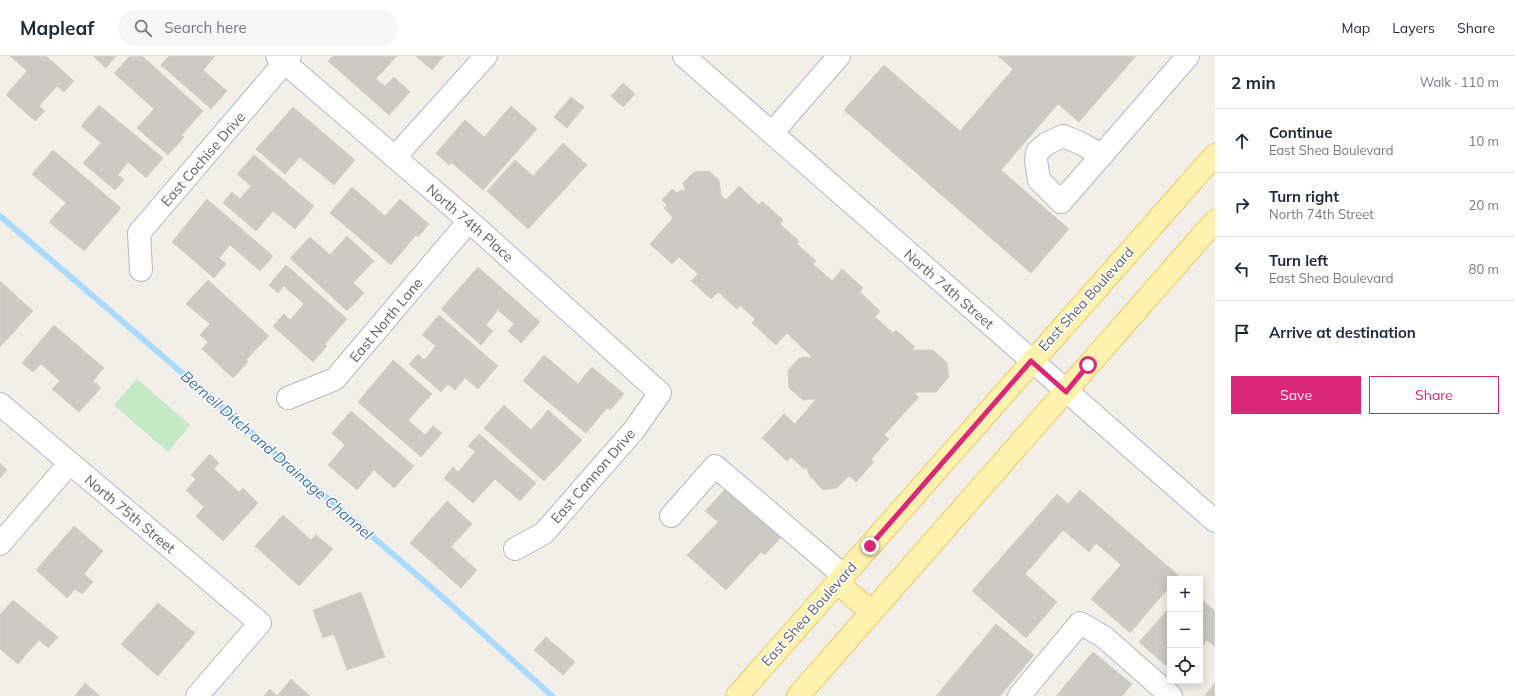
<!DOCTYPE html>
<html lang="en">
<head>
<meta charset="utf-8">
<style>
  body { margin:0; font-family:Mulish,sans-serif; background:#f6f6f7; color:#1f2937 }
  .controls { position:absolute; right:12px; bottom:12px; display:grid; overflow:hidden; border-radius:0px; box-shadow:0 2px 10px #0003 }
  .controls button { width:36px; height:36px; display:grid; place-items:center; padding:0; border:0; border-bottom:1px solid #e0e1e3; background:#fff; color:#1f2937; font:20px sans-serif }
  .stop { position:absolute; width:12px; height:12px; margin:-9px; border:3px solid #db2777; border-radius:50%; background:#fff }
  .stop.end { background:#db2777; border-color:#fff; box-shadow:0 1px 4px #0008 }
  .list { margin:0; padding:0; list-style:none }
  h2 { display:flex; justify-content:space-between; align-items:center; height:52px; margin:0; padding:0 16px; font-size:17px }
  h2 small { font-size:13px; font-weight:400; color:#747a83 }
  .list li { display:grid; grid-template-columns:26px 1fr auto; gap:12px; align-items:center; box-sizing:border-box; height:64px; padding:0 16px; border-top:1px solid #e0e1e3 }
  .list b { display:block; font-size:15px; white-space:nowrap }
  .list p { margin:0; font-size:13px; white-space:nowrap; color:#747a83 }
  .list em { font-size:13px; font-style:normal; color:#747a83 }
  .actions { display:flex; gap:8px; padding:12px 16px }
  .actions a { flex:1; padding:9px 0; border:1px solid #db2777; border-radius:0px; text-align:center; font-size:14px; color:#db2777 }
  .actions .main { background:#db2777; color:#fff }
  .icon { flex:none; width:22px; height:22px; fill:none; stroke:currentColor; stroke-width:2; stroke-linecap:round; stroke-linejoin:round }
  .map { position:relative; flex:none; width:1215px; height:640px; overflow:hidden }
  header { display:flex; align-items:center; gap:24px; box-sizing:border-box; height:56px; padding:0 20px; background:#fff; border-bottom:1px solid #e0e1e3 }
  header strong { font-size:19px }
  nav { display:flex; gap:22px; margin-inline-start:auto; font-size:14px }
  .search { width:280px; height:36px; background:#f6f6f7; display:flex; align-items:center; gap:10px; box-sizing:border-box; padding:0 14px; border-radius:22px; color:#747a83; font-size:15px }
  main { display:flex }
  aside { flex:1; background:#fff }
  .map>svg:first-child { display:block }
  .green { fill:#c5e8c5 }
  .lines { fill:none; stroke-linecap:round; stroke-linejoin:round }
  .stream { stroke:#aadaff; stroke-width:6 }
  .building { fill:#cccac5; stroke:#d6d1c6 }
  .minor-casing { stroke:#b5b8bc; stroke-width:24 }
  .major-casing { stroke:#f2c960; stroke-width:24 }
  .minor { stroke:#fff; stroke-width:22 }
  .major { stroke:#fff2af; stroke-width:22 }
  .route { stroke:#db2777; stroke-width:5 }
  .labels { text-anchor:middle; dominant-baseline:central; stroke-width:3; stroke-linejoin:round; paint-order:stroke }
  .street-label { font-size:14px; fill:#5f6368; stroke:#fff }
  .water-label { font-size:15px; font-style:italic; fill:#4174aa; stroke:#fff }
</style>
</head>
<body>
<header>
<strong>Mapleaf</strong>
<div class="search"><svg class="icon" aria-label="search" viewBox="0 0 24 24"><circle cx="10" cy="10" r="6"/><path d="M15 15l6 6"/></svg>Search here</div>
<nav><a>Map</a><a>Layers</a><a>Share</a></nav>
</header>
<main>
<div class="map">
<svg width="1215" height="640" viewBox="0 0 1215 640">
  <rect width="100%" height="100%" fill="#f1efe8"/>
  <path class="green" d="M137 323 190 369 168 396 114 349Z"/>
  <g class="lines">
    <path class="stream" d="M0 160 439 538 552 640"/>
  </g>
  <path class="building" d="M10 0H46L74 25 64 36 57 30 39 50 45 55 35 65 6 39 27 15Z
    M93 0H116L106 12Z
    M130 0H142L203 55 182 79 184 81 168 99 137 72 154 53 114 17Z
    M169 0H215L203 14 227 35 211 53 161 9Z
    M333 0H397L376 23 385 30 394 21 410 36 389 59 328 5Z
    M416 0H444L432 14Z
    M998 0H1136L1079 66 1058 48 1001 114 1069 173 1031 217 844 54 884 9 960 75 1013 13Z
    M623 27 635 38 623 51 611 40Z
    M571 41 584 51 567 72 554 61Z
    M99 49 163 102 146 122 128 106 118 119 124 124 115 134 83 107 101 87 81 70Z
    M511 50 537 73 483 134 452 107 449 109 436 97 465 64 484 81Z
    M293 51 355 104 334 129 300 101 285 118 256 93Z
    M563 87 587 109 528 173 487 135 515 104 533 120Z
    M53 94 121 152 84 195 49 166 66 147 32 118Z
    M254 99 314 150 295 173 273 155 256 175 223 147 232 136 240 143 251 130 237 118Z
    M709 115 719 124 721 139 726 144 739 130 759 149 762 145 783 164 780 168 799 185 797 188 816 205 813 208 832 225 842 213 863 232 860 236 880 255 875 261 893 277 896 274 915 291 911 294H933L947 307 949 321 936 336H917L915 338 919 341 884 379 889 383 871 403 874 406 856 426 849 420 837 432 823 434 810 420 806 411 804 413 791 401 787 405 762 382 784 358 795 368 816 343 803 344 789 332 788 315 799 302 812 301 787 277 776 289 752 267 755 263 740 249 737 253 718 236 711 243 691 225 698 218 679 201 672 208 650 188 673 162 664 152 667 149 662 144 672 133 677 137 680 134 685 135 683 127 694 116Z
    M352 131 385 160 400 143 429 168 418 181 416 179 391 209 330 157Z
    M207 143 273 200 260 215 230 189 219 202 226 208 214 222 172 186Z
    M347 180 374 205 353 227 364 237 347 255 290 202 310 181 330 199Z
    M286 209 347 263 325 288 327 290 313 306 273 270 284 258 290 264 304 248 284 230 278 237 269 229Z
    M478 211 540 266 521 287 508 275 514 268 498 254 486 269 493 275 481 289 441 253Z
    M208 224 269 280 246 304 248 306 233 322 202 293 208 286 200 279 210 268 186 248Z
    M0 225 33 255 0 291Z
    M439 259 498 310 478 333 465 322 455 334 448 328 441 336 409 308 418 298 424 304 436 290 422 279Z
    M54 269 104 312 93 325 101 332 79 356 52 333 60 325 41 308 33 316 22 307Z
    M544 299 578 328 592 311 624 338 610 354 607 352 586 377 523 325Z
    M393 304 432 338 408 364 425 379 433 370 442 377 421 401 358 346Z
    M504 349 531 374 548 354 582 384 544 425 484 372Z
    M351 355 414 410 394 432 374 414 357 434 328 409 345 389 332 377Z
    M479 378 536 427 520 445 495 423 473 447 444 422 453 411 458 416 475 396 468 390Z
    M210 398 219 407 214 413 239 436 243 432 258 447 223 485 196 460 204 451 186 434 196 423 191 419Z
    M0 407 7 414 0 422Z
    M727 431 781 481 765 499 761 496 726 534 687 499 718 466 705 455Z
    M1080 434 1179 520 1176 523H1170V530L1130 577 1091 543 1121 509 1096 487 1089 496 1063 474 1025 518 1057 546 1026 582 972 535 1057 438 1068 448Z
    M447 445 472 468 451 491 477 514 461 532 410 487Z
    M283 459 311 484 316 479 333 493 299 530 255 490Z
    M74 470 103 495 84 518 93 526 82 538 75 533 67 542 36 514Z
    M361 536 385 601 347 614 334 578 323 582 313 554Z
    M1200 542 1215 555V591L1207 584 1200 593Z
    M13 544 58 581 48 592 39 584 18 608 0 593V559Z
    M158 547 195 577 158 620 121 588Z
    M1170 551V613L1139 586Z
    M996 568 1034 599 1000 640H936Z
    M546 581 575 606 563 619 534 594Z
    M1093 596 1132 628 1122 640H1056Z
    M291 623 310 640H264L270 633 277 640Z
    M85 627 100 640H75Z
    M1215 627V640H1207L1205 639Z"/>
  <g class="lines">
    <defs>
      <path id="minor" d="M277 0 469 165 660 337 634 374 544 477 515 493
        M684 0 1215 465
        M772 77 839 0
        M1101 99 1082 88 1063 80 1046 88 1037 96 1036 104 1039 124 1061 146 1188 0
        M395 101 486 0
        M141 214 139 177 290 0
        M288 342 335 323 469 165
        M0 348 260 567 197 640
        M671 460 715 410 844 520
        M0 488 69 408
        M1019 640 1080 567 1104 581 1171 640"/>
      <path id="major" d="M838 527 871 556
        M737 640 1215 99
        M798 640 1215 165"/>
    </defs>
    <use href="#minor" class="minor-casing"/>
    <use href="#major" class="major-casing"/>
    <use href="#minor" class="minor"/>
    <use href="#major" class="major"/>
  </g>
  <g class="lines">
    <path class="route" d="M870 490 1031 305 1066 336 1088 309"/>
  </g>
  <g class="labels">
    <g class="street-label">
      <text transform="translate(203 103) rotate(-49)">East Cochise Drive</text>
      <text transform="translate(470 167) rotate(41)">North 74th Place</text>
      <text transform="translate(949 233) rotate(41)">North 74th Street</text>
      <text transform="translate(1086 243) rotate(-48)">East Shea Boulevard</text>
      <text transform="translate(386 264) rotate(-50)">East North Lane</text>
      <text transform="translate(593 420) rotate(-49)">East Cannon Drive</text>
      <text transform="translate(130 458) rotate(40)">North 75th Street</text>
      <text transform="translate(809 558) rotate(-48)">East Shea Boulevard</text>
    </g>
    <g class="water-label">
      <text transform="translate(277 399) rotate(41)">Berneil Ditch and Drainage Channel</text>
    </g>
  </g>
</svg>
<div class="controls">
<button>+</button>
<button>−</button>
<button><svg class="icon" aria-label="locate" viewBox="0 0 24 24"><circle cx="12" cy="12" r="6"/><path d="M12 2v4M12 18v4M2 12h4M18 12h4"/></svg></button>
</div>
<div class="stop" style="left:1088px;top:309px"></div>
<div class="stop end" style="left:870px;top:490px"></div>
</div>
<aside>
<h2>2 min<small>Walk · 110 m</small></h2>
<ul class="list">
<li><svg class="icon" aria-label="ahead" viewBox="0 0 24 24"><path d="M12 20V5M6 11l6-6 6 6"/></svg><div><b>Continue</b><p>East Shea Boulevard</p></div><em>10 m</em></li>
<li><svg class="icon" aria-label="right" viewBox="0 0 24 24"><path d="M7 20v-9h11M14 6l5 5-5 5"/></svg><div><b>Turn right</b><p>North 74th Street</p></div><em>20 m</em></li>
<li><svg class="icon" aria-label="left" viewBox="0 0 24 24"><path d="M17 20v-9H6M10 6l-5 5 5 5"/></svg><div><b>Turn left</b><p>East Shea Boulevard</p></div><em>80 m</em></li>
<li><svg class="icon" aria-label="arrive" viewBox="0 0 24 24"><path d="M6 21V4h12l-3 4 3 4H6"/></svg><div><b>Arrive at destination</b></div></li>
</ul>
<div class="actions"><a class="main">Save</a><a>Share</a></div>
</aside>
</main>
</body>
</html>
